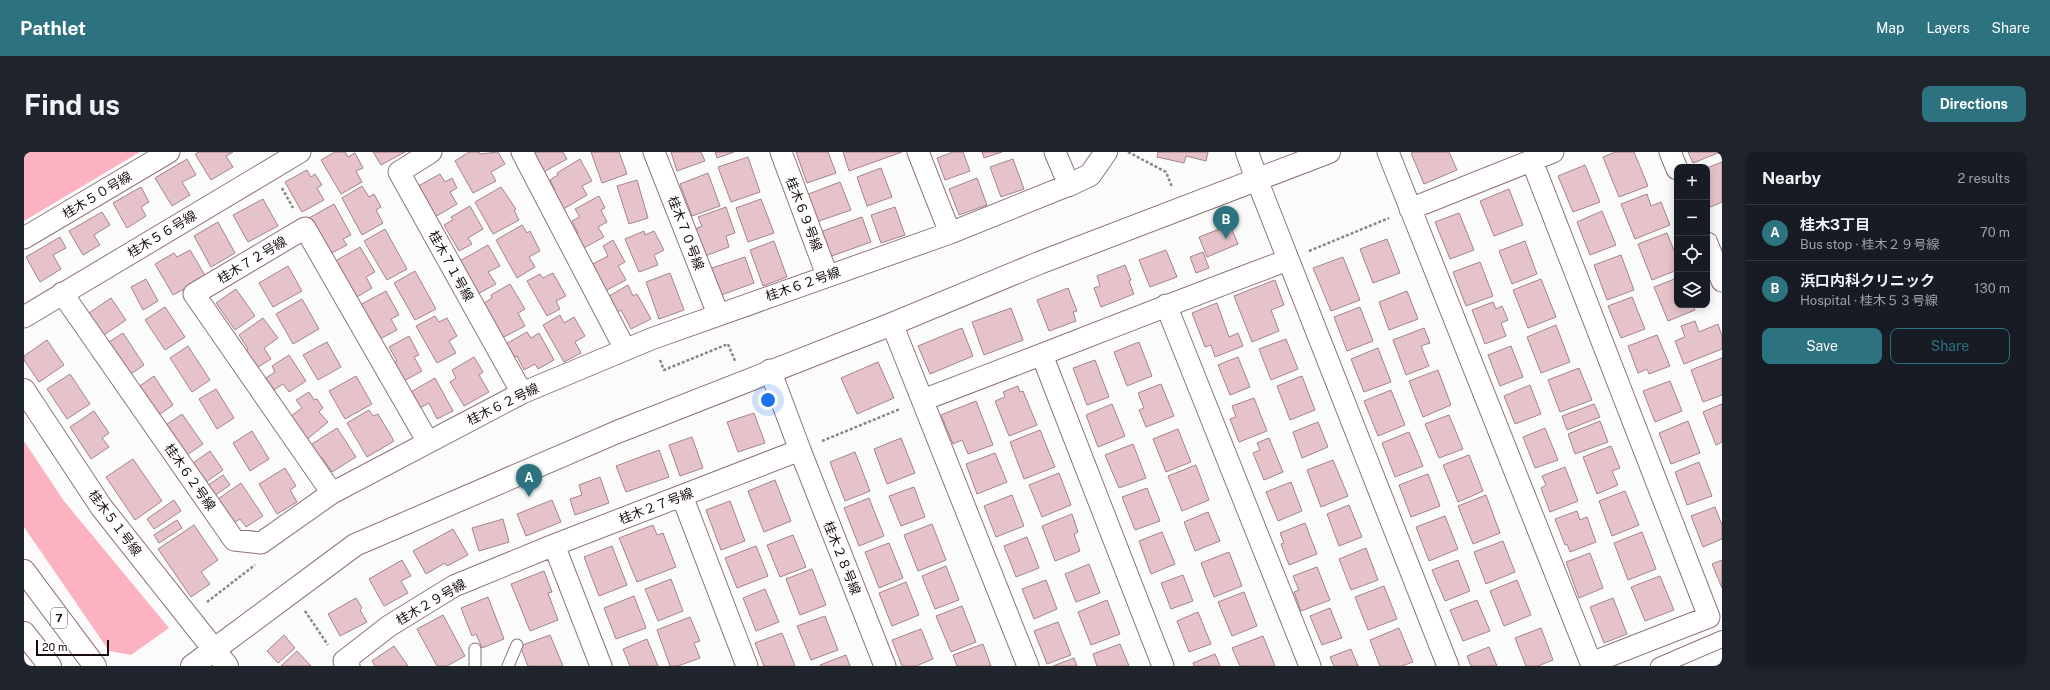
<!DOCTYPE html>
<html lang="en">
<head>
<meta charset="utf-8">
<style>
  body { margin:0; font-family:"Public Sans","Noto Sans JP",sans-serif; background:#20242c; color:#f1f3f6 }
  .controls { position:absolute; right:12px; top:12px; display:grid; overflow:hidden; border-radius:8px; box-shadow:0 2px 10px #0003 }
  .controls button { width:36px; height:36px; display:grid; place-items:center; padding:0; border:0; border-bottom:1px solid #363941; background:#171b24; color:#f1f3f6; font:20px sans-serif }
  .scale { position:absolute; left:12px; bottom:10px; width:73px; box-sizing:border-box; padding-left:4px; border:2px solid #170c0e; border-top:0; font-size:11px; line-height:14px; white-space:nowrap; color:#170c0e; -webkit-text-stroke:3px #fff; paint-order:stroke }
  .you { position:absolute; left:744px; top:248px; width:14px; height:14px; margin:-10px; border:3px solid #fff; border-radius:50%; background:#1a73e8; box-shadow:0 0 0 6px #1a73e833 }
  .badge { display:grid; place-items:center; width:26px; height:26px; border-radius:50%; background:#2c727f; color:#fff; font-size:13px; font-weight:700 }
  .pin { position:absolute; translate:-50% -33px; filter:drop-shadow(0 1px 2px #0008) }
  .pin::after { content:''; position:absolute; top:21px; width:14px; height:12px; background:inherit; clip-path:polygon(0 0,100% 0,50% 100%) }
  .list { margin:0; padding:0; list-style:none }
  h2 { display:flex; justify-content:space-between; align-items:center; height:52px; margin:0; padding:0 16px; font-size:17px }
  h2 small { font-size:13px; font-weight:400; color:#9ea1a6 }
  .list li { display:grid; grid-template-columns:26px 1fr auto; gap:12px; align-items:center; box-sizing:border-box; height:56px; padding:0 16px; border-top:1px solid #363941 }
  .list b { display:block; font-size:15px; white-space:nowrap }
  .list p { margin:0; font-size:13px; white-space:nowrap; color:#9ea1a6 }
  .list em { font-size:13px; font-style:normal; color:#9ea1a6 }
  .actions { display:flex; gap:8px; padding:12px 16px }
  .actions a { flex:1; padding:9px 0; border:1px solid #2c727f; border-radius:8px; text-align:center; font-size:14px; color:#2c727f }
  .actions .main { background:#2c727f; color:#fff }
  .icon { flex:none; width:22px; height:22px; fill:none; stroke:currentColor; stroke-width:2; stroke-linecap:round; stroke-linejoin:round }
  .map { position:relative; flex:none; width:1698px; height:514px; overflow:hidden; border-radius:8px }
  header { display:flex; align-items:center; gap:24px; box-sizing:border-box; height:56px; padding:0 20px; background:#2c727f; color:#fff }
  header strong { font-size:19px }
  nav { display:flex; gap:22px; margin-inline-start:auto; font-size:14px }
  .intro { display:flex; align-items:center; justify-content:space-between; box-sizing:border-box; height:96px; padding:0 24px }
  h1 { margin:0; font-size:28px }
  .button { padding:10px 18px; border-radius:8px; background:#2c727f; color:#fff; font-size:14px; font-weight:700 }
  main { display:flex; gap:24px; padding:0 24px }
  aside { flex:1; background:#171b24; border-radius:8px; box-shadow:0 2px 10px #0003 }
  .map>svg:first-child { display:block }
  .green { fill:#fcb2c1 }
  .building { fill:#e5c3c9; stroke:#a4848a }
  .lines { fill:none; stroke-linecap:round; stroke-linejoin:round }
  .service-casing { stroke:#917378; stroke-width:13 }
  .pedestrian-casing { stroke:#917378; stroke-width:18 }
  .minor-casing { stroke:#917378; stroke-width:23 }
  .tertiary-casing { stroke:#917378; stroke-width:24 }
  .motorway-casing { stroke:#917378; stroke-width:24 }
  .path { stroke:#8b8586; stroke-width:2.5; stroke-dasharray:3 2; stroke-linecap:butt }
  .service { stroke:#fff; stroke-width:11 }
  .pedestrian { stroke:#fff; stroke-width:16 }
  .minor { stroke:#fff; stroke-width:21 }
  .tertiary { stroke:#fff; stroke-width:22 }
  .motorway { stroke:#fff; stroke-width:22 }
  .labels { text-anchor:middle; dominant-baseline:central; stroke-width:3.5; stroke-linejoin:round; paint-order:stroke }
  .shield { fill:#fff; stroke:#5d5556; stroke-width:1 }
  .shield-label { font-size:12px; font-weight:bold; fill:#170c0e }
  .street-label { font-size:13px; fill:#170c0e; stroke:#fff }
</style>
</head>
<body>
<header>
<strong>Pathlet</strong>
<nav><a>Map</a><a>Layers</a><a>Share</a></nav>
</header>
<div class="intro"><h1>Find us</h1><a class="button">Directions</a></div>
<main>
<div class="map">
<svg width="1698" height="514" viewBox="0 0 1698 514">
  <rect width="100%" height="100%" fill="#fbfbfb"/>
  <path class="green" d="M0 0H116L0 69Z
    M0 289 40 349 145 476 107 503 85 499 0 375Z"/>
  <path class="building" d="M175 0H209L202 4 209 15 187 28 171 2Z
    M311 0H321L324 5 331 1 339 16 332 19 338 30 317 42 297 8Z
    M349 0H381L357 13Z
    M445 0H455L456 2 474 0 481 12 467 20 472 29 449 41 431 9Z
    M508 0H539L543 7 516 22Z
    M567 0H595L603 22 578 31Z
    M647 0H677L681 9 653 19Z
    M691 0H710L693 6Z
    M772 0H804L812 21 783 31Z
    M819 0H878L825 19Z
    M929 0H939L946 19 921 28 913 6Z
    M958 0H978L960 6Z
    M1134 0H1184L1182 9 1162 4 1160 11 1133 5Z
    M1390 0H1425L1433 18 1400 32 1387 1Z
    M1591 0H1610L1624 34 1595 45 1579 5Z
    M1664 0H1693L1694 1 1669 11Z
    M724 5 736 40 707 50 694 15Z
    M163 7 172 23 158 30 166 43 148 54 131 26Z
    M556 7 568 29 558 34 563 43 536 59 526 41 531 38 526 28 534 23 533 21Z
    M989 7 1000 37 977 45 966 15Z
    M1698 10V50L1684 56 1683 16Z
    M1561 13 1576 50 1549 60 1534 24Z
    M857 16 868 45 843 54 833 25Z
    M283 18 287 25 291 22 298 33 293 36 300 48 278 60 261 30Z
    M684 21 696 54 668 64 656 32Z
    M416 22 421 30 428 26 433 36 426 40 433 52 406 68 389 37Z
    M953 26 963 53 935 63 925 37Z
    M613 28 624 66 605 72 593 34Z
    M816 30 827 58 792 70 782 43Z
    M338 34 345 45 350 42 357 55 352 58 359 71 338 83 318 46Z
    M117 35 125 50 117 55 122 64 103 76 89 51Z
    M477 35 492 57 490 58 495 68 469 82 451 50Z
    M1485 37 1499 73 1470 84 1456 49Z
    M1623 42 1627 54 1637 50 1646 73 1611 87 1597 52Z
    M575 44 581 56 577 58 583 70 574 75 580 85 556 98 549 85 554 81 548 69 556 65 551 57Z
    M239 47 254 74 224 90 209 63Z
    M737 47 750 81 724 90 712 56Z
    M310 52 327 83 319 87 323 93 302 104 296 86 285 66Z
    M446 54 459 77 444 86 448 92 435 99 420 73 429 68 427 65Z
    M702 55 711 81 702 84 705 95 681 104 671 77 678 74 674 65Z
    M871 55 881 83 857 91 847 63Z
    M1578 59 1592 93 1566 103 1553 70Z
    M78 60 86 73 70 83 76 93 59 103 45 79Z
    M1435 61 1450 98 1426 107 1411 70Z
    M838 65 847 90 805 105 796 80Z
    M194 70 211 101 187 115 170 84Z
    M498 73 503 81 506 79 516 99 505 105 511 115 493 126 472 88Z
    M1206 73 1214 92 1183 105 1175 85Z
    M361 77 383 117 363 128 340 89Z
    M620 79 621 83 630 79 640 98 630 103 634 113 615 120 601 87Z
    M1643 81 1653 106V118L1628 128 1614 92Z
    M36 85 42 96 29 103 37 117 16 130 2 105Z
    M1363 87 1376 121 1349 131 1336 97Z
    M589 88 601 110 594 114 602 128 579 140 565 114 584 104 579 94Z
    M750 89 763 125 739 134 726 98Z
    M1501 89 1513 122 1488 132 1475 99Z
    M464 93 476 114 464 120 472 132 452 143 434 110Z
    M336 95 351 120 342 125 348 136 328 148 308 111Z
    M166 98 182 125 149 143 131 112 150 101 153 105Z
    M1142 98 1153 125 1126 135 1115 108Z
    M1179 100 1185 116 1172 121 1166 105Z
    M1597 103 1610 138 1583 148 1570 113Z
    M721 105 730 131 692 145 682 118Z
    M1319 105 1336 148 1307 159 1289 116Z
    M1456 110 1469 144 1442 154 1429 120Z
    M1101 113 1107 128 1105 129 1110 142 1077 155 1070 136 1076 134 1073 124Z
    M264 114 278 139 249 155 235 131Z
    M391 119 412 157 391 168 370 131Z
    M529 121 542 144 532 149 536 157 523 164 503 129 516 122 519 126Z
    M646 121 660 158 635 167 622 130Z
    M1653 126V153H1669L1671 158 1644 169 1630 135Z
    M122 127 134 149 119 158 107 135Z
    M1517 127 1532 165 1504 176 1489 138Z
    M1251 128 1260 153 1247 158 1255 179 1228 190 1210 144Z
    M486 132 501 157 494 161 501 174 476 187 457 153 468 146 467 143Z
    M604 133 609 144 613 142 627 167 607 177 597 158 591 162 582 146Z
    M1044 136 1053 159 1049 160 1052 169 1025 179 1013 148Z
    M212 137 231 164 211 178 192 151Z
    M362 139 375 163 367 167 373 178 354 188 334 154Z
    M1383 139 1394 167 1365 178 1355 150Z
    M1608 145 1621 177 1597 186 1584 154Z
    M87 146 102 168 77 185 62 163Z
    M278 147 295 177 269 192 252 162Z
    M1469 150 1472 157 1478 154 1484 168 1477 171 1482 184 1461 192 1448 158Z
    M1193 151 1205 185 1214 181 1219 194 1191 205 1187 193 1181 195 1168 161Z
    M141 155 161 185 141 198 121 168Z
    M1336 155 1349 189 1323 199 1310 165Z
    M987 156 999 188 960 203 948 170Z
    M536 163 540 171 550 165 561 184 551 190 557 201 540 210 519 173Z
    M411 164 415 170 423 166 433 184 425 189 432 201 413 211 392 174Z
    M239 166 254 186 240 196 247 207 231 217 219 200 224 197 215 183Z
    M1671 169 1675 180 1694 172 1698 184V197L1660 212 1651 189 1661 185 1657 174Z
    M1532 173 1546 210 1517 221 1503 185Z
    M938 176 949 204 906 222 894 194Z
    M1400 176 1406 191 1397 194 1405 214 1382 223 1369 188Z
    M503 180 507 186 515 181 530 208 514 217 511 212 500 218 493 204 487 207 480 193Z
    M99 181 120 213 101 226 79 194Z
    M1633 183 1646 214 1625 222 1623 217 1614 221 1604 194Z
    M385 184 395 203 390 205 398 219 380 229 370 211 373 209 365 195Z
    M1262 187 1274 217 1247 228 1235 197Z
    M23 188 40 213 15 230 0 208V204Z
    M303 190 317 215 294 228 279 203Z
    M1115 190 1128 224 1103 234 1090 200Z
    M164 194 186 228 168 240 146 206Z
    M1487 194 1499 225 1476 234 1464 203Z
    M1354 196 1367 230 1340 240 1327 207Z
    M265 203 282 229 265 240 259 232 250 238 242 226 251 220 248 214Z
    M450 205 459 220 455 223 465 240 440 254 426 230 432 226 428 218Z
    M1214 205 1226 235 1206 243 1194 213Z
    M1698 206V243L1679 250 1667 218Z
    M1071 208 1085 245 1063 253 1049 216Z
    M854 210 870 246 833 262 817 226Z
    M1555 216 1568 248 1536 260 1524 228Z
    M1414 218 1427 253 1399 265 1385 229Z
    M46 222 66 252 43 267 23 237Z
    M130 224 149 253 132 265 113 236Z
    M332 224 348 252 321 267 305 239Z
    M1278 224 1291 258 1266 268 1253 234Z
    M411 226 429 259 413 267 405 251 394 257 385 241Z
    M1646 229 1658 259 1631 270 1619 239Z
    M1137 232 1150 264 1122 275 1115 258 1120 256 1114 241Z
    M1506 233 1517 262 1491 272 1480 244Z
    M994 234 996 240 999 239 1013 273 985 284 971 249 981 245 979 240Z
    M192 237 210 266 193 277 175 247Z
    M1367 238 1381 273 1354 284 1340 249Z
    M285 240 290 248 293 247 299 256 295 260 304 270 281 289 267 264 278 256 272 248Z
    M1230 246 1243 279 1215 290 1206 267 1212 265 1208 254Z
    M952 249 969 293 944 302 938 288 929 292 917 263Z
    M1088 252 1101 284 1074 295 1062 263Z
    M1570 252 1576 265 1543 278 1538 264Z
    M1698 252V290L1692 293 1679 260Z
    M345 258 349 264 354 262 370 289 343 305 323 271Z
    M70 259 85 281 78 286 85 295 67 307 46 275Z
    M730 261 741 291 714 300 703 270Z
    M158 262 179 292 160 305 139 275Z
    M1425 263 1439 297 1415 306 1401 272Z
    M1576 269 1584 290 1551 302 1544 282Z
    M1664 269 1676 301 1647 312 1635 281Z
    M1294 270 1304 295 1278 306 1269 280Z
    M313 276 332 305 308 320 298 306 292 310 282 296Z
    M1521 276 1534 308 1511 316 1499 285Z
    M1154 277 1167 310 1142 320 1129 287Z
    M1016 278 1031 315 1000 327 986 290Z
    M228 279 245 307 226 319 209 291Z
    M1385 280 1399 314 1371 325 1358 291Z
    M668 285 679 316 656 324 645 293Z
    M877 286 891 321 863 332 850 297Z
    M1245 286 1259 320 1240 328 1229 301 1236 298 1233 291Z
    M1109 292 1122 326 1095 336 1081 303Z
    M1587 294 1596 316 1588 319 1594 333 1573 342 1559 305Z
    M635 298 645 325 602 340 592 314Z
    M186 299 199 318 178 333 165 314Z
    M831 300 846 339 821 349 806 310Z
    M971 301 983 330 953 342 942 312Z
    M1445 303 1459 339 1434 350 1419 313Z
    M109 307 138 349 111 368 82 325Z
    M1309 308 1324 344 1297 355 1283 318Z
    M1675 310 1688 344 1663 353 1651 320Z
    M1172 313 1185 348 1158 359 1144 324Z
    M1541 315 1554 349 1526 360 1517 336 1522 333 1518 324Z
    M261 316 272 334 266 338 273 350 253 362 235 332Z
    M1035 321 1047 353 1018 365 1005 333Z
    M1404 322 1416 354 1387 365 1375 333Z
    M199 323 206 333 187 346 180 336Z
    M576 325 585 351 551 363 546 347 558 343 555 333Z
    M751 328 767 369 740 380 724 339Z
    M1267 330 1278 359 1254 369 1242 340Z
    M217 331 239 364 222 375 216 367 207 373 191 349Z
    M890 335 901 365 877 374 865 344Z
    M1123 336 1136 369 1111 378 1098 345Z
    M1601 339 1615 373 1588 384 1575 349Z
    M988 343 1000 374 972 385 960 354Z
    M1462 343 1476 381 1449 392 1434 354Z
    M845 346 860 384 835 394 820 356Z
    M150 348 157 359 130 377 123 367Z
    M528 348 537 370 502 384 493 362Z
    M706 349 721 389 697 398 682 358Z
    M1325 353 1338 385 1315 394 1303 362Z
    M1691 355 1698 373V387L1679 395 1667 364Z
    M1553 359 1556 368 1563 365 1572 390 1546 400 1543 392 1541 393 1531 367Z
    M1184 360 1196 389 1171 399 1160 370Z
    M1048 362 1054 380 1050 382 1056 399 1031 409 1018 374Z
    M1421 364 1434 397 1405 409 1392 375Z
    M479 367 485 390 455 399 448 376Z
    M153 368 158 376 135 391 130 383Z
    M1281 371 1293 402 1265 413 1257 392 1260 391 1256 381Z
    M908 372 922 408 894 419 880 383Z
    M170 373 194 408 177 420 186 432 167 445 134 397Z
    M629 373 633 383 639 381 652 415 613 430 595 386Z
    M429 377 444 403 423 414 421 411 402 422 389 399Z
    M1138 380 1151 412 1127 422 1115 389Z
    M1618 380 1632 417 1604 428 1590 391Z
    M769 383 782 415 756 425 743 393Z
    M1003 385 1015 416 992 425 980 394Z
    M1479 389 1491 420 1462 432 1450 400Z
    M865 391 879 426 855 436 841 400Z
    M588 394 603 433 575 444 560 405Z
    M732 394 744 424 713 436 701 406Z
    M1342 396 1354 428 1327 438 1315 407Z
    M1205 400 1218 434 1190 445 1177 411Z
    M1566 401 1579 436 1555 446 1542 410Z
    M378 408 387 424 377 429 384 441 360 454 345 427Z
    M1434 408 1446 439 1421 449 1408 418Z
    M1698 408V436L1688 412Z
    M1065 412 1076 441 1052 450 1041 422Z
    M922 414 935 448 911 457 898 424Z
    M1293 415 1306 448 1277 459 1270 440 1275 438 1269 424Z
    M788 417 802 453 776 463 762 427Z
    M520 419 528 440 524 441 534 468 506 479 487 432Z
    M1159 423 1169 449 1147 457 1137 431Z
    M1636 424 1650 458 1621 469 1607 435Z
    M647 427 659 459 634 469 621 437Z
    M1022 428 1033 457 1010 467 998 437Z
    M1493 428 1507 463 1480 474 1466 439Z
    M882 430 895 463 868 474 855 441Z
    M1360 434 1373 467 1344 478 1331 445Z
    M741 437 755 470 732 479 719 446Z
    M1220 440 1233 474 1208 484 1194 450Z
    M610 444 622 476 592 487 580 456Z
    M464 445 480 487 458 496 452 482 448 484 437 456Z
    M332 446 338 456 336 458 343 470 316 484 304 462Z
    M1589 446 1603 482 1580 491 1566 455Z
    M1083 448 1096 482 1067 493 1054 460Z
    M1453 448 1466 479 1439 489 1426 458Z
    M938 454 952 490 927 500 912 464Z
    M1306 456 1318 486 1298 493 1286 464Z
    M1174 460 1187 492 1165 500 1153 469Z
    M419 463 441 504 423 514H413L393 477Z
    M801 464 814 498 787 508 773 474Z
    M666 465 676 489 670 491 676 506 654 514H646L633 478Z
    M1034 470 1047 503 1023 512 1010 479Z
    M1375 476 1389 510 1378 514H1356L1346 488Z
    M1517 476 1529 508 1514 514H1502L1491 486Z
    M897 477 909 507 892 514H878L868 488Z
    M758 481 771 514H740L731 491Z
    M260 483 271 496 254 511 243 499Z
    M526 483 539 514H504L496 494Z
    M1239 484 1251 514H1216L1208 496Z
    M623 487 634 514H606L599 497Z
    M959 492 967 514H933L929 503Z
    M1096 492 1105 514H1073L1069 502Z
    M370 494 384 514H351L348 509Z
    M1465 495 1473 514H1447L1443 504Z
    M1327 497 1334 514H1310L1306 505Z
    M273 499 287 514H257Z
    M1191 502 1196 514H1170L1169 511Z
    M822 503 826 514H796V513Z
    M1050 506 1053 514H1029Z"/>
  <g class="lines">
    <defs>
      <path id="service" d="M451 497V514
        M484 514 493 493"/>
      <path id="pedestrian" d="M1635 514 1698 487"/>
      <path id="minor" d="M407 0 375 20 498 241
        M498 0 601 197
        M630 0 694 162
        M757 0 803 123
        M894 0 926 81
        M1364 0 1567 511 1685 465 1508 9
        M1646 0 1653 17
        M1233 28 1424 514
        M1386 57 1529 0
        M0 86 145 0
        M1683 91 1698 129
        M38 141 210 388 237 391 308 341 498 241 627 187 926 81 1045 33 1031 0
        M1142 153 1286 514
        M0 165 276 0
        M868 172 1004 514
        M1018 203 1139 514
        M899 248C1021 202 1142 153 1264 108
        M776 298 861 514
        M308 341 170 142 281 76 404 290
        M658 344 723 514
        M325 514 320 509 365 474 430 434 530 393
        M577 514 530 393 776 298 746 218"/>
      <path id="tertiary" d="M1223 0 1233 28
        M1045 33 1066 23 1082 0
        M0 238 78 356 203 514
        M168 514 331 393 593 280 868 172 1015 111 1305 0"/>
      <path id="motorway" d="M0 419 71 514
        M0 481 26 514"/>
    </defs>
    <use href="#service" class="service-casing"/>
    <use href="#pedestrian" class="pedestrian-casing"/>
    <use href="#minor" class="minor-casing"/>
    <use href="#tertiary" class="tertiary-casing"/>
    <use href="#motorway" class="motorway-casing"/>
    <path class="path" d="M1104 0 1142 20 1148 35
      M258 36 269 56
      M1285 99 1365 66
      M636 208 640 218 704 192 711 209
      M798 289 876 257
      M183 450 231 413
      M281 459 304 493"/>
    <use href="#service" class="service"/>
    <use href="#pedestrian" class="pedestrian"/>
    <use href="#minor" class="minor"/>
    <use href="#tertiary" class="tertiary"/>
    <use href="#motorway" class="motorway"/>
  </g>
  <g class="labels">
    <rect class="shield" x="27" y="456" width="16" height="20" rx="3"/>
    <g class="shield-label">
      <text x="35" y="466">7</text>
    </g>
    <g class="street-label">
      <text transform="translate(73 43) rotate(-31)">桂木５０号線</text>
      <text transform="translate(780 62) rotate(69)">桂木６９号線</text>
      <text transform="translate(662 81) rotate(69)">桂木７０号線</text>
      <text transform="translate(138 82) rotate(-31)">桂木５６号線</text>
      <text transform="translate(228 108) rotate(-31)">桂木７２号線</text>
      <text transform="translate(427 114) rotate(61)">桂木７１号線</text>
      <text transform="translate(779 132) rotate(-19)">桂木６２号線</text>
      <text transform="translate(479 252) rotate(-26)">桂木６２号線</text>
      <text transform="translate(166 325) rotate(55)">桂木６２号線</text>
      <text transform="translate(632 354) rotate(-21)">桂木２７号線</text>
      <text transform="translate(91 371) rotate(53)">桂木５１号線</text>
      <text transform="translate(818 406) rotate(68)">桂木２８号線</text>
      <text transform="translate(407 450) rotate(-30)">桂木２９号線</text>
    </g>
  </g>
</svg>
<div class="controls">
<button>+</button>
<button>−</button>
<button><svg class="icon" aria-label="locate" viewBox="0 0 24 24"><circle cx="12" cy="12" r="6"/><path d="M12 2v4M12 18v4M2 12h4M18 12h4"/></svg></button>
<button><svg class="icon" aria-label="layers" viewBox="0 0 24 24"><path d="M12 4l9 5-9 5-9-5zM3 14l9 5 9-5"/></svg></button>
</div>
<div class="scale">20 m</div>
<div class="you"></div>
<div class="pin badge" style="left:505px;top:345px">A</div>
<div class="pin badge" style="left:1202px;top:87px">B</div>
</div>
<aside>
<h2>Nearby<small>2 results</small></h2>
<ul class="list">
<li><span class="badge">A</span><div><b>桂木3丁目</b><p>Bus stop · 桂木２９号線</p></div><em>70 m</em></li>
<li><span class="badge">B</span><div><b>浜口内科クリニック</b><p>Hospital · 桂木５３号線</p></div><em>130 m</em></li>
</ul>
<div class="actions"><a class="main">Save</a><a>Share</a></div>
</aside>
</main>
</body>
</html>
